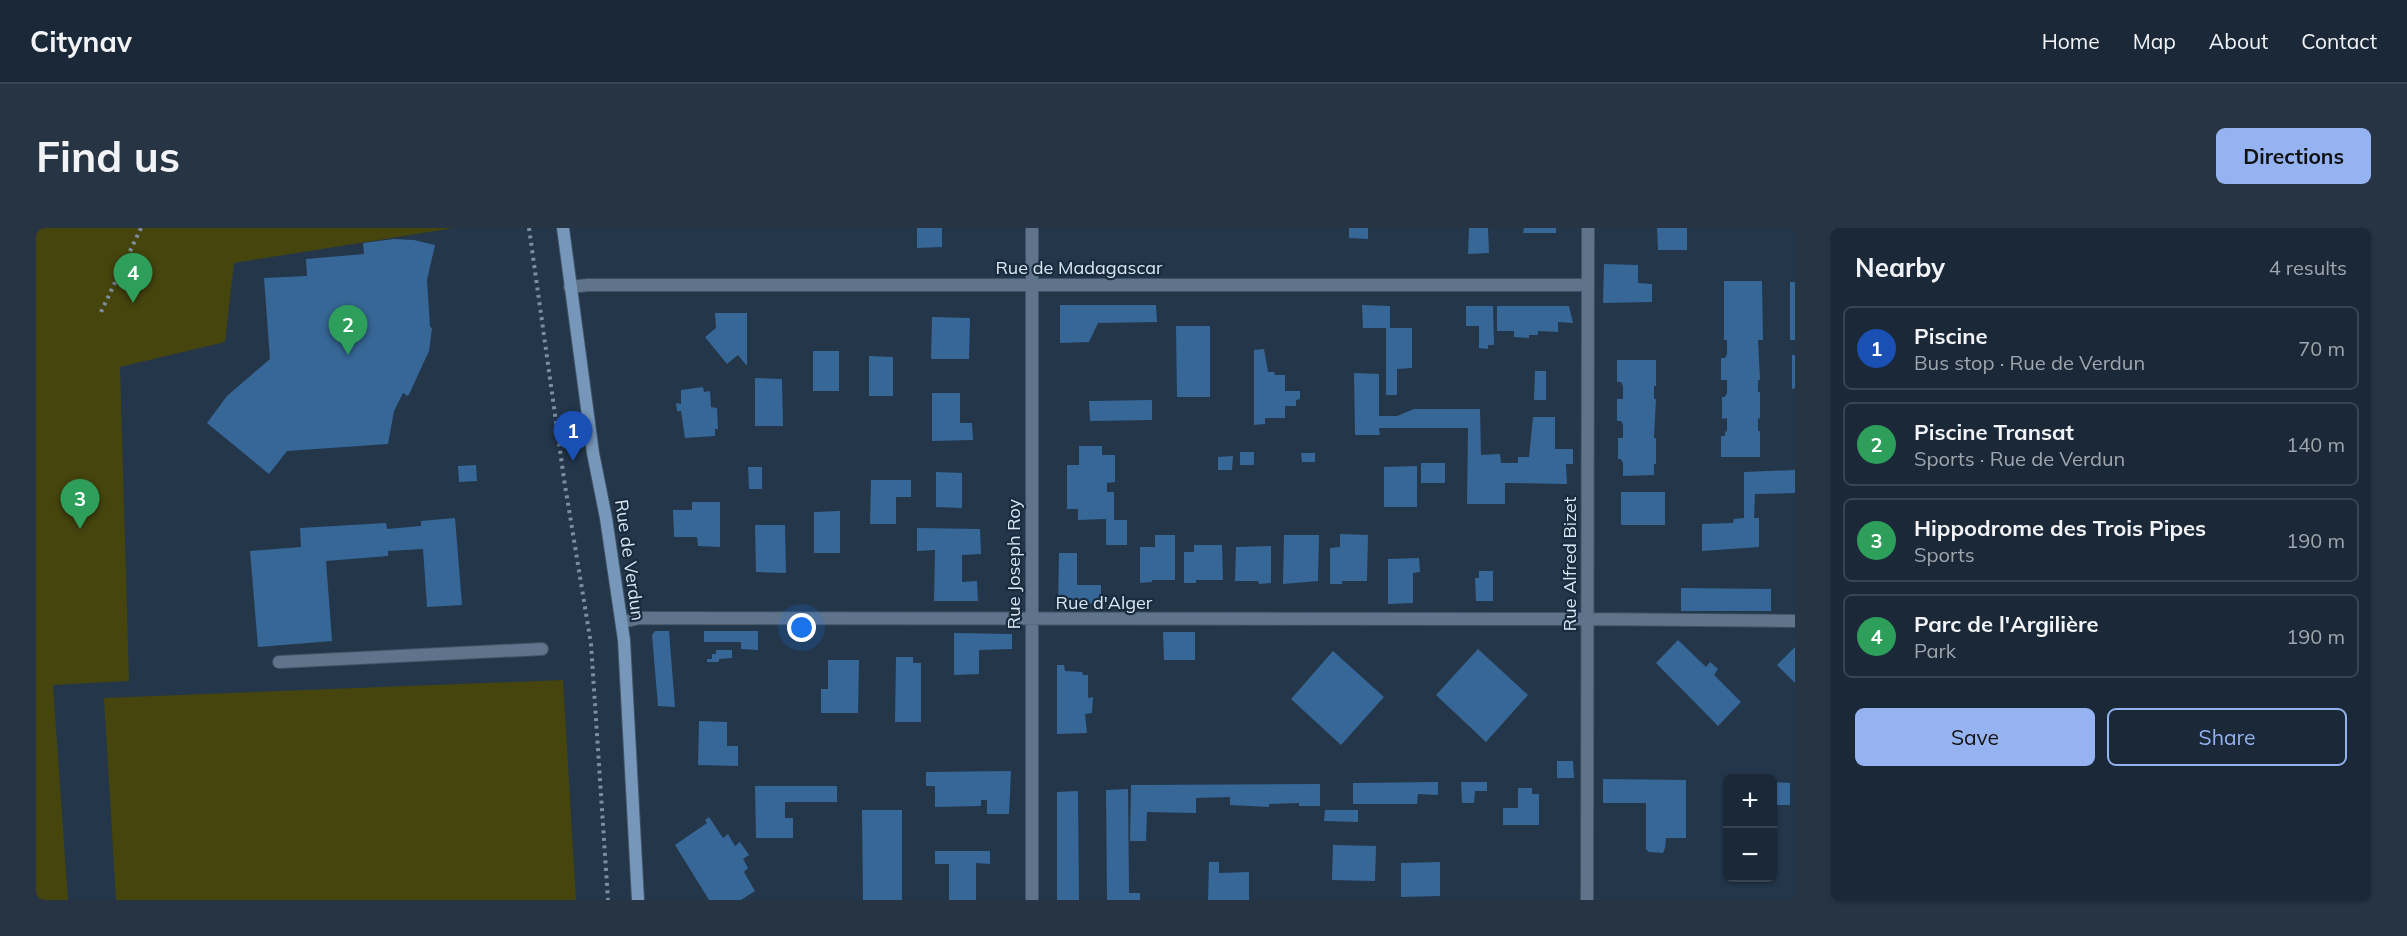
<!DOCTYPE html>
<html lang="en">
<head>
<meta charset="utf-8">
<style>
  body { margin:0; font-family:Mulish,sans-serif; background:#273443; color:#f1f3f6 }
  .controls { position:absolute; right:18px; bottom:18px; display:grid; overflow:hidden; border-radius:9px; box-shadow:0 2px 4px #0004 }
  .controls button { width:54px; height:54px; display:grid; place-items:center; padding:0; border:0; border-bottom:2px solid #384453; background:#1a2838; color:#f1f3f6; font:30px sans-serif }
  .you { position:absolute; left:766px; top:400px; width:21px; height:21px; margin:-15px; border:4px solid #fff; border-radius:50%; background:#1a73e8; box-shadow:0 0 0 9px #1a73e833 }
  .badge { display:grid; place-items:center; width:39px; height:39px; border-radius:50%; background:#95b2f1; color:#fff; font-size:20px; font-weight:700 }
  .pin { position:absolute; translate:-50% -50px; filter:drop-shadow(0 2px 3px #0008) }
  .pin::after { content:''; position:absolute; top:32px; width:21px; height:18px; background:inherit; clip-path:polygon(0 0,100% 0,50% 100%) }
  .list { margin:0; padding:0; list-style:none }
  h2 { display:flex; justify-content:space-between; align-items:center; height:78px; margin:0; padding:0 24px; font-size:26px }
  h2 small { font-size:20px; font-weight:400; color:#9fa6ae }
  .list li { display:grid; grid-template-columns:39px 1fr auto; gap:18px; align-items:center; box-sizing:border-box; height:84px; margin:0 12px 12px; padding:0 12px; border:2px solid #384453; border-radius:9px }
  .list b { display:block; font-size:22px; white-space:nowrap }
  .list p { margin:0; font-size:20px; white-space:nowrap; color:#9fa6ae }
  .list em { font-size:20px; font-style:normal; color:#9fa6ae }
  .actions { display:flex; gap:12px; padding:18px 24px }
  .actions a { flex:1; padding:14px 0; border:2px solid #95b2f1; border-radius:9px; text-align:center; font-size:21px; color:#95b2f1 }
  .actions .main { background:#95b2f1; color:#111 }
  .map { position:relative; flex:none; width:1759px; height:672px; overflow:hidden; border-radius:9px }
  header { display:flex; align-items:center; gap:36px; box-sizing:border-box; height:84px; padding:0 30px; background:#1a2838; border-bottom:2px solid #384453 }
  header strong { font-size:28px }
  nav { display:flex; gap:33px; margin-inline-start:auto; font-size:21px }
  .intro { display:flex; align-items:center; justify-content:space-between; box-sizing:border-box; height:144px; padding:0 36px }
  h1 { margin:0; font-size:42px }
  .button { padding:15px 27px; border-radius:9px; background:#95b2f1; color:#111; font-size:21px; font-weight:700 }
  main { display:flex; gap:36px; padding:0 36px }
  aside { flex:1; background:#1a2838; border-radius:9px; box-shadow:0 2px 4px #0004 }
  .map>svg:first-child { display:block }
  .green { fill:#46450e }
  .building { fill:#376797 }
  .lines { fill:none; stroke-linecap:round; stroke-linejoin:round }
  .lane-casing { stroke:#405265; stroke-width:14 }
  .street-casing { stroke:#405265; stroke-width:14 }
  .secondary-casing { stroke:#405265; stroke-width:14 }
  .path { stroke:#7e8e9e; stroke-width:4; stroke-dasharray:3 4.5; stroke-linecap:butt }
  .lane { stroke:#5f748a; stroke-width:12 }
  .street { stroke:#5f748a; stroke-width:12 }
  .secondary { stroke:#7697b9; stroke-width:12 }
  .labels { text-anchor:middle; dominant-baseline:central; stroke-width:4.5; stroke-linejoin:round; paint-order:stroke }
  .street-label { font-size:18px; fill:#dbe7f4; stroke:#192c3f }
</style>
</head>
<body>
<header>
<strong>Citynav</strong>
<nav><a>Home</a><a>Map</a><a>About</a><a>Contact</a></nav>
</header>
<div class="intro"><h1>Find us</h1><a class="button">Directions</a></div>
<main>
<div class="map">
<svg width="1759" height="672" viewBox="0 0 1759 672">
  <rect width="100%" height="100%" fill="#23364a"/>
  <path class="green" d="M0 0H418L198 35 189 114 84 139 93 453 17 457 32 672H0Z
    M527 452 540 672H80L68 470Z"/>
  <path class="building" d="M881 0H906V19L881 20Z
    M1313 0H1332V11L1313 10Z
    M1433 0H1452L1453 25 1432 26Z
    M1488 0H1520V5H1487Z
    M1621 0H1651V22H1622Z
    M358 11 378 12 399 17 391 52 394 99 396 100 393 123 375 162 372 168 367 165 358 183 352 216 251 223 233 246 171 195 191 168 234 131 228 50 271 48 270 31 328 26 327 15Z
    M1568 36 1602 37V55L1616 56V74L1567 75Z
    M1688 53H1726L1727 112H1722L1724 152H1722V164H1724V190L1722 191V203H1724V229H1685V208H1689V203L1691 204V190L1686 191V169H1689L1691 165V152H1685V130H1689L1691 126V112H1688Z
    M1754 54H1759V112H1754Z
    M1024 77H1120L1121 94 1062 95 1053 114 1024 115Z
    M1326 77 1354 78V100H1376V140L1361 141V167H1350V100H1327Z
    M1430 78H1457L1458 117H1452V121L1443 120V98H1430Z
    M1461 78H1533L1537 95 1522 94V104L1502 103V107H1493V110L1478 109V103H1461Z
    M679 85H711V138L702 127 691 136 669 109 680 100Z
    M896 89 934 90 933 131H895Z
    M1140 98H1174V169H1141Z
    M1228 121 1232 144H1238L1239 147H1249V163H1264V171L1260 172V178H1249V190H1229V196L1218 197V122Z
    M777 123H803V163H777Z
    M1756 127H1759V160L1756 161Z
    M833 128 857 129V168H833Z
    M1581 132H1620V158H1618V171H1620L1618 210H1620V236H1618V247L1587 248V235L1585 231H1582V210H1587V197L1585 193H1581V171H1587V158L1585 154H1581Z
    M1499 143H1510V172H1498Z
    M1318 145 1343 146V188H1361L1378 181H1444L1445 227 1464 226 1465 235H1482V229H1493L1497 189H1519V221H1537V236H1530L1531 256 1469 255V276H1431L1432 200H1343L1344 207H1319Z
    M719 150 746 151 747 198H719Z
    M667 159 668 164 674 163 675 179 681 180 682 201H679V208L649 210 645 183H641L640 175 645 176V162Z
    M896 165H924V195H936L937 212 896 213Z
    M1116 172V192L1054 193 1053 173Z
    M1043 218H1066V227H1079V254L1071 255V264H1078V292H1091V317H1070V291L1042 292V281H1031V237H1043Z
    M1204 224H1218V237H1204Z
    M1265 225H1279V234H1266Z
    M1197 228 1196 242H1182V229Z
    M1385 235H1409V255H1385Z
    M440 237 441 253 423 254 422 238Z
    M1381 238V279H1348V239Z
    M712 239H726V261H713Z
    M1759 242V265L1719 266 1718 290H1723V319L1666 323V296L1697 295 1698 291 1708 290V244Z
    M900 244 926 245V280L900 279Z
    M835 252H875V269H860V296H834Z
    M1585 264H1629V297H1585Z
    M656 274H684V319L662 318 661 309H638L637 282H656Z
    M804 283V325H778V284Z
    M419 290 426 377 391 379 387 321 352 323V328L290 333 296 413 222 419 214 323 265 319 264 300 350 295 351 301 385 298V293Z
    M719 297H749L750 345 720 344Z
    M881 300 944 301 945 326 926 327V354L941 353 942 373H898L899 322 881 323Z
    M1304 306 1332 307 1331 353H1306V356H1294V320L1304 319Z
    M1119 307H1139V352H1116V354L1104 355V319H1119Z
    M1248 307H1283L1282 353 1247 356Z
    M1158 317H1186L1187 352H1160V355H1148V324H1158Z
    M1235 318V355L1223 356 1222 353H1199L1200 319Z
    M1023 325H1041V357H1065V376L1039 375V379L1022 378Z
    M1383 330 1384 344 1377 345V375L1352 376V331Z
    M1443 343H1457V373H1440L1439 350H1443Z
    M1645 360 1735 361V383H1645Z
    M619 403H633L639 479 622 478 616 407Z
    M668 403H722V422L705 421V414H668Z
    M1127 404H1159V432H1128Z
    M918 405 976 406V421L943 422V446L918 447Z
    M1642 412 1670 439 1674 434 1682 441 1678 447 1705 474 1682 498 1620 435Z
    M1759 419V455L1741 437Z
    M1442 421 1492 467 1450 514 1400 467Z
    M680 422H696V430L683 431V434H671V431H676V426H680Z
    M1297 423 1348 469 1305 517 1255 471Z
    M860 429H877V435H885V494H859Z
    M792 432H823L822 485H785V461H792Z
    M1021 437H1028L1029 443 1046 444 1047 447H1052V470L1057 469 1056 485 1049 486 1051 505 1021 506Z
    M663 493 691 494V518H702V538L662 537Z
    M1521 533H1537L1538 550H1521Z
    M975 543 973 586H951V572H945V578L899 579V558H890V544Z
    M1567 551 1650 552V610H1630L1629 620 1627 625 1613 624 1610 621V575H1567Z
    M1402 554V567L1382 566 1381 576H1317V555Z
    M1425 554H1451V563H1439L1438 575H1426Z
    M1737 554 1754 555V577H1737Z
    M1284 556V578H1263V575L1233 576V579L1194 577V569L1160 570V585L1111 584 1110 613H1094L1095 557Z
    M719 558H801V574H749V590H757V610H720Z
    M1482 560H1496V566H1503V597H1467V580H1482Z
    M1092 561 1093 665H1104V672H1071L1070 562Z
    M1042 563 1043 672H1021V564Z
    M826 582H866V672H827Z
    M1289 582H1322V594L1288 593Z
    M673 589 687 610 692 606 699 618 704 614 713 627 707 631 712 640 708 644 719 663 705 672H673L639 617 671 595 669 592Z
    M1297 617 1340 618 1339 653 1296 652Z
    M899 623H954V636L940 635V672H913V636H899Z
    M1173 634H1183V645L1213 644V672H1172Z
    M1404 634V668L1365 669V635Z"/>
  <g class="lines">
    <defs>
      <path id="lane" d="M243 434 506 421"/>
      <path id="street" d="M996 0V672
        M534 59 552 57H1552
        M586 394 604 390 1551 391 1759 393
        M1551 672 1552 0"/>
      <path id="secondary" d="M527 0 557 225 570 290 588 412 602 672"/>
    </defs>
    <use href="#lane" class="lane-casing"/>
    <use href="#street" class="street-casing"/>
    <use href="#secondary" class="secondary-casing"/>
    <path class="path" d="M493 0 528 251 555 416 572 672
      M65 84 105 0"/>
    <use href="#lane" class="lane"/>
    <use href="#street" class="street"/>
    <use href="#secondary" class="secondary"/>
  </g>
  <g class="labels">
    <g class="street-label">
      <text x="1043" y="39">Rue de Madagascar</text>
      <text transform="translate(594 332) rotate(82)">Rue de Verdun</text>
      <text transform="translate(977 336) rotate(-90)">Rue Joseph Roy</text>
      <text transform="translate(1533 336) rotate(-90)">Rue Alfred Bizet</text>
      <text x="1068" y="374">Rue d'Alger</text>
    </g>
  </g>
</svg>
<div class="controls">
<button>+</button>
<button>−</button>
</div>
<div class="you"></div>
<div class="pin badge" style="left:537px;top:233px;background:#1a4fb4">1</div>
<div class="pin badge" style="left:312px;top:127px;background:#2e9e5b">2</div>
<div class="pin badge" style="left:44px;top:301px;background:#2e9e5b">3</div>
<div class="pin badge" style="left:97px;top:75px;background:#2e9e5b">4</div>
</div>
<aside>
<h2>Nearby<small>4 results</small></h2>
<ul class="list">
<li><span class="badge" style="background:#1a4fb4">1</span><div><b>Piscine</b><p>Bus stop · Rue de Verdun</p></div><em>70 m</em></li>
<li><span class="badge" style="background:#2e9e5b">2</span><div><b>Piscine Transat</b><p>Sports · Rue de Verdun</p></div><em>140 m</em></li>
<li><span class="badge" style="background:#2e9e5b">3</span><div><b>Hippodrome des Trois Pipes</b><p>Sports</p></div><em>190 m</em></li>
<li><span class="badge" style="background:#2e9e5b">4</span><div><b>Parc de l'Argilière</b><p>Park</p></div><em>190 m</em></li>
</ul>
<div class="actions"><a class="main">Save</a><a>Share</a></div>
</aside>
</main>
</body>
</html>
